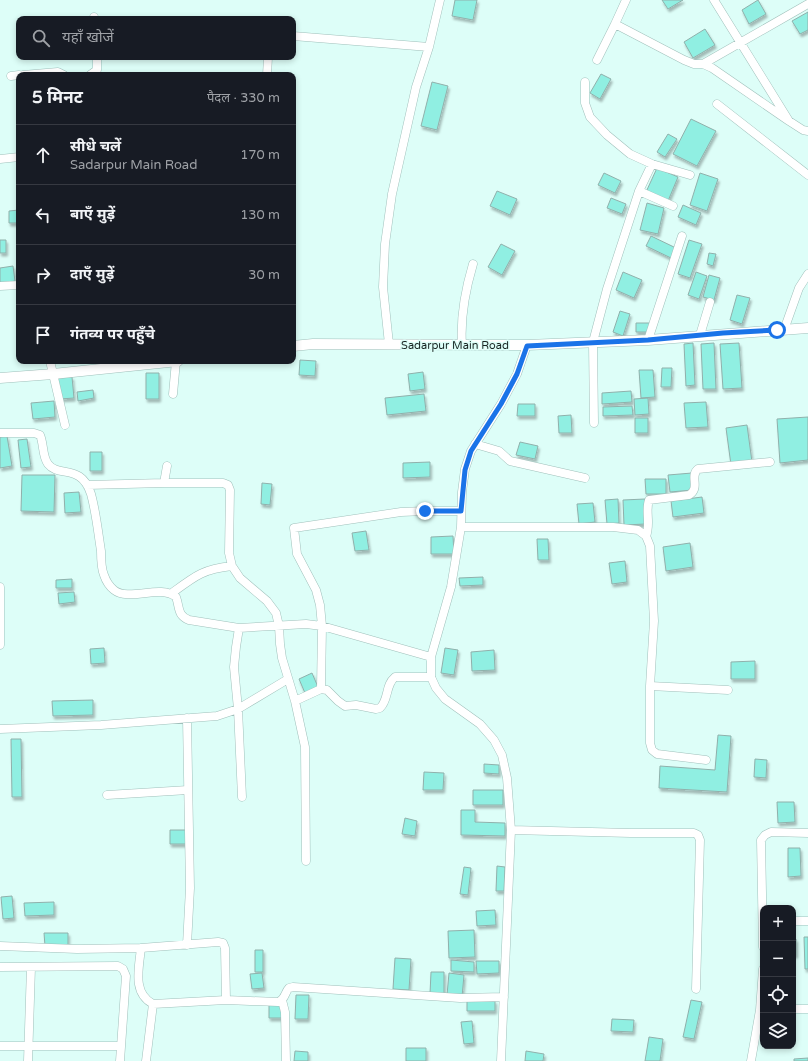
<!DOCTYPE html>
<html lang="hi">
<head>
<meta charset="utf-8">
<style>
  body { margin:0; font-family:"Varela Round","Noto Sans Devanagari",sans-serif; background:#242831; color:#f1f3f6 }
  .controls { position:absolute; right:12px; bottom:12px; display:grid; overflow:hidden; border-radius:8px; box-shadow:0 2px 6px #0003 }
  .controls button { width:36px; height:36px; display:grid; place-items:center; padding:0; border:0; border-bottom:1px solid #363941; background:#171b24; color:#f1f3f6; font:20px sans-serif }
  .stop { position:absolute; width:12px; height:12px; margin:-9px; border:3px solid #1a73e8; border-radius:50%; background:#fff }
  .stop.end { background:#1a73e8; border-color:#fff; box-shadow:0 1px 4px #0008 }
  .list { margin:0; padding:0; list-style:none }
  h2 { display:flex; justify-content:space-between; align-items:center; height:52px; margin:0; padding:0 16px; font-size:17px }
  h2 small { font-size:13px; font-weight:400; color:#9ea1a6 }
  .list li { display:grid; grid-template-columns:26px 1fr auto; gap:12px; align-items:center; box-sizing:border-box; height:60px; padding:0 16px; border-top:1px solid #363941 }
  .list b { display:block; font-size:15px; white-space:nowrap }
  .list p { margin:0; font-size:13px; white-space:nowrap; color:#9ea1a6 }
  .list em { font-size:13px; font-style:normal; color:#9ea1a6 }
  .icon { flex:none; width:22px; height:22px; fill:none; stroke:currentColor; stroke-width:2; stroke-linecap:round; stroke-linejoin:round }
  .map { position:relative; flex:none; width:808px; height:1061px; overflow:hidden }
  .search { position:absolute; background:#171b24; box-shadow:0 2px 6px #0003; left:16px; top:16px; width:280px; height:44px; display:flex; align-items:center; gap:10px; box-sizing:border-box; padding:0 14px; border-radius:8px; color:#9ea1a6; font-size:15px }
  .panel { position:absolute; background:#171b24; box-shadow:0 2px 6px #0003; left:16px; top:72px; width:280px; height:292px; border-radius:8px }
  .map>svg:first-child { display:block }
  .building { fill:#90efe2; stroke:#90b0ab; filter:url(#shadow) }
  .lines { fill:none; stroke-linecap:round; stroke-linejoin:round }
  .minor-casing { stroke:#a0c0bb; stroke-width:9 }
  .tertiary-casing { stroke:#a0c0bb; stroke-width:11 }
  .minor { stroke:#fff; stroke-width:8 }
  .tertiary { stroke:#fff; stroke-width:10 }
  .route { stroke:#1a73e8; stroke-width:5 }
  .labels { text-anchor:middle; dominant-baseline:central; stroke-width:3; stroke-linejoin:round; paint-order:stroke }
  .street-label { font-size:11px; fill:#182422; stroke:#ddfef8 }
</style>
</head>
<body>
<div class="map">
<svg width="808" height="1061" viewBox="0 0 808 1061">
  <defs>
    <filter id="shadow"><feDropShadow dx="1.5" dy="3" stdDeviation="1" flood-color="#0004"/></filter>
  </defs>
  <rect width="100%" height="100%" fill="#ddfef8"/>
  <path class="building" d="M455 0H477L473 20 452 16Z
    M662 0H683L668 9Z
    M758 0 766 14 749 24 742 10Z
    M808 12V30L800 34 792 21Z
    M705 29 715 45 693 58 684 42Z
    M601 74 611 79 600 99 590 93Z
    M432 82 448 86 437 130 421 126Z
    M691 119 716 131 697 166 673 154Z
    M668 134 677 139 665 157 657 152Z
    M657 168 678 177 668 201 646 192Z
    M604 173 621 181 615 193 598 185Z
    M700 173 718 179 707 211 690 205Z
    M497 191 517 199 510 215 490 206Z
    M611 198 626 204 622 214 607 208Z
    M647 203 664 208 658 234 640 230Z
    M683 205 701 213 696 225 678 217Z
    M19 210V223H9V211Z
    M651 236 676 248 671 258 646 246Z
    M0 240H6V253H0Z
    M689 240 702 244 690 278 678 274Z
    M501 244 515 251 502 275 488 267Z
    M709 253 716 254 713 266 707 264Z
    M13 266 15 281 0 284V268Z
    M623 272 642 280 634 298 616 290Z
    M696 272 707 276 699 299 688 295Z
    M709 275 720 278 714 300 703 297Z
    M737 295 750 298 742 324 730 320Z
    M620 311 630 314 623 336 613 332Z
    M636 323H650V332H636Z
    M693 343 695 385 686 386 684 344Z
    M714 343 716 389H703L701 344Z
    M739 343 742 388 723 389 720 344Z
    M300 360 316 361 315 376 299 375Z
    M662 368H672L671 387H661Z
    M639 370H653L655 397 641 398Z
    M423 372 425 389 410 391 408 374Z
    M146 373H159V399H146Z
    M72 377 74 398 60 399 58 378Z
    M93 390 94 398 78 401 77 392Z
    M631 391 632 402 602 404V393Z
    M424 394 426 411 387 415 385 398Z
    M648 398 649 414 635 415 634 399Z
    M54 401 55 417 33 419 31 403Z
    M706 402 708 427 686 428 684 403Z
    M518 404H535V416H517Z
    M632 406 633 415 603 416V407Z
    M571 415 572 433H559L558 416Z
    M808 417V460L780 463 777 419Z
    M635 418H648V433H635Z
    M747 425 752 462 731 465 726 428Z
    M7 436 12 466 0 468V437Z
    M27 439 31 467 21 468 18 440Z
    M520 442 538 446 535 459 516 455Z
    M90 452H102V471H90Z
    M430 462V477L403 478V463Z
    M692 473 693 490 670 492 668 475Z
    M22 475H55L54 512 21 511Z
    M645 479H666V494H646Z
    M262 483 272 484 270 505 261 504Z
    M79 492 81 512 65 513 64 493Z
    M702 497 704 513 673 517 671 501Z
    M618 499 619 523 607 524 605 500Z
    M645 499 646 524 624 525 623 500Z
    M593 503 595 522 579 524 577 504Z
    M366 531 369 550 355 551 352 533Z
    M453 536 454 554H431V537Z
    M537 539H548L549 560H538Z
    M690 543 693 567 666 571 663 547Z
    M625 561 627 582 612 584 609 563Z
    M483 577V585L460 586 459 578Z
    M72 579V588H56V580Z
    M74 592 75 602 59 604 58 593Z
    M104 648 105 663 91 664 90 649Z
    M445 648 458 650 454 675 441 673Z
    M494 650 495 670 472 671 471 652Z
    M755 661V679H731V662Z
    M312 673 318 687 305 693 299 679Z
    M93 700V715L53 716 52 701Z
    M718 735 731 736 727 792 659 788 660 766 715 770Z
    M11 739H21L22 797H12Z
    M755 759 767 760 766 778 754 777Z
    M484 764 499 765V774L484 773Z
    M424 772 444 773 443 790H423Z
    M473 790H503V805H473Z
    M777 802H794L795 822 778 823Z
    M461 810H475V822L505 823V836L461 835Z
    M405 818 417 821 415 836 402 834Z
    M170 830H188V844H170Z
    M788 848H800L801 876 788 877Z
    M497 866 505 867 504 891H496Z
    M464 867 471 868 468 895 460 894Z
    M12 896 14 918 3 919 1 897Z
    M54 902V915L25 916 24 903Z
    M495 910 496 925 477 926 476 911Z
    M474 930 475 957 449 958 448 931Z
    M44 933H68V946H45Z
    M804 937H808V969H805Z
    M793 939H796V955H793Z
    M255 950H263V972H255Z
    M395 958 411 959 409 990 393 989Z
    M451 960 474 962V972L451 971Z
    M476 961H499V973L477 974Z
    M431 972H444V994H430Z
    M262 973 264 988 252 989 250 974Z
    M449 973 464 975 462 997 447 995Z
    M296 995H309L308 1019H295Z
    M691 1000 702 1002 694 1039 683 1037Z
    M467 1001H495V1011H467Z
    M269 1005H282V1018H269Z
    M612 1019 634 1020 633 1032 611 1031Z
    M472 1021 474 1043 464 1044 461 1022Z
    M649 1037 663 1039 660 1061H645Z
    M406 1048H426V1061H406Z
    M295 1051 308 1052V1061H294Z
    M526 1051 544 1054 543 1061H525Z
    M808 1058V1061H794V1059Z"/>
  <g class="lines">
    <defs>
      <path id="minor" d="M626 0 615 24 684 60 694 64H703L808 4
        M714 0 789 121
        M94 17V19
        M293 36 429 47
        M597 60 615 24
        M703 64 712 68 789 121 803 130 808 131
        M23 75 58 72 64 75
        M90 75 97 70V57
        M267 75 268 57
        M11 76 19 75
        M585 82V103L590 117 607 135 630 154 652 164
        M717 104 808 175
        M0 159 19 157
        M639 191 673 206
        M0 286 19 285
        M784 330 799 288 808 274
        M700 335 710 302
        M648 340 682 236
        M389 344 383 287 385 244 392 194 416 87 429 47 440 0
        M462 345C460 316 465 291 473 264
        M50 361 65 425
        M173 394 176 361
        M594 423 593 342 607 289 639 191 652 164 690 175
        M0 433H34L40 435C44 444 42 456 48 464 59 478 81 463 91 494 96 512 98 532 101 551 101 559 101 568 104 575 106 581 109 586 114 590 129 602 160 584 176 597 180 608 177 615 189 620L239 628 306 624 322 626 431 657
        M475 444 499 451 510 461 585 478
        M164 483H223L228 485 230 490 229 553 232 566 240 578 267 601 276 613 279 626 280 644 282 658 295 701 305 747 306 861
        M87 485 164 483 167 466
        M461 527H613L638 530 646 536 650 546 654 621 650 686V743L652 750 657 754 706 760
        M646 536C651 524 645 511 649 500L689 495C701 488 689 476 698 469L770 462
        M0 587V645
        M172 593C195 576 203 569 232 566
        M239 628 236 647 234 667 238 709 242 797
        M650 686 728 690
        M321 689 322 626 320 605 316 590 297 554 294 528 401 512 425 511H461
        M295 701 321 689 327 690 338 701 345 706 356 705 376 709 380 708C389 700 385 685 395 677H431
        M0 729 101 725 217 716 238 709 288 679
        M107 795 188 790
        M511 830 631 833H694L698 835 700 840 696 989
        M793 921H808
        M187 945 190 888 187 718
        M0 946 77 949 141 948C139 968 132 993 153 1004L146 1061
        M763 947 761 840 765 835 771 832 808 833
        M141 948 218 942 223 943 225 948 226 1000
        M0 967 118 966 123 969 126 976 120 1061
        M282 1000 285 1012 286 1061
        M153 1004 226 1000 278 1002C286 999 284 993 289 988L293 987 460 998 504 997
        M793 1009H808
        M0 1046H121
        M28 1061 31 967
        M501 1061 511 830 507 778 502 755 494 740 480 724 445 699 436 688 431 677V657L451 587 461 527 462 492 465 469 471 451 501 404 517 374 527 345
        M751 1061 760 1010 763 969"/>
      <path id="tertiary" d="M293 346 313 344 527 345 648 340 808 328
        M0 378 53 374 178 361"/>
    </defs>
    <use href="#minor" class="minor-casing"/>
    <use href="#tertiary" class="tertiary-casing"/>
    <use href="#minor" class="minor"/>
    <use href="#tertiary" class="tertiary"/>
  </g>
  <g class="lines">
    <path class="route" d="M425 511H461L465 470 471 451 501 404 517 374 527 346 648 340 723 333 777 330"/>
  </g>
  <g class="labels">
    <g class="street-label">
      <text x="455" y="345">Sadarpur Main Road</text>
    </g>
  </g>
</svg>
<div class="controls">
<button>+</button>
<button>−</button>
<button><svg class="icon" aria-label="locate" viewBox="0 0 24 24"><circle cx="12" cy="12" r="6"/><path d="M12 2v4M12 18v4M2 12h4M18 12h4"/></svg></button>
<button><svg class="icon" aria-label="layers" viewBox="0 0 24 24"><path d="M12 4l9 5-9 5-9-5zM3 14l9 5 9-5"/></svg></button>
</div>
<div class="stop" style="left:777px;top:330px"></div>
<div class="stop end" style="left:425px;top:511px"></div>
<div class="search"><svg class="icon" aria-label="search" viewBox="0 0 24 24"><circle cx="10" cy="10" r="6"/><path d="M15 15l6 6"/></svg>यहाँ खोजें</div>
<section class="panel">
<h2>5 मिनट<small>पैदल · 330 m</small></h2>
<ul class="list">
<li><svg class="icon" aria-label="ahead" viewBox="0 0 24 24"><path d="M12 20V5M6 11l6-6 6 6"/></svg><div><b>सीधे चलें</b><p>Sadarpur Main Road</p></div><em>170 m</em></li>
<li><svg class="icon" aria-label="left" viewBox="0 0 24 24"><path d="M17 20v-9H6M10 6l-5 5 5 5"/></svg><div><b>बाएँ मुड़ें</b></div><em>130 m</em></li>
<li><svg class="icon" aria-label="right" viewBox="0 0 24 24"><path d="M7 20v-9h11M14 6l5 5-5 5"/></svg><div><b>दाएँ मुड़ें</b></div><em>30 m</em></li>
<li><svg class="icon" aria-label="arrive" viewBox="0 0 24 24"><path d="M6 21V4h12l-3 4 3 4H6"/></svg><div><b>गंतव्य पर पहुँचे</b></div></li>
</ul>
</section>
</div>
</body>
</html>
